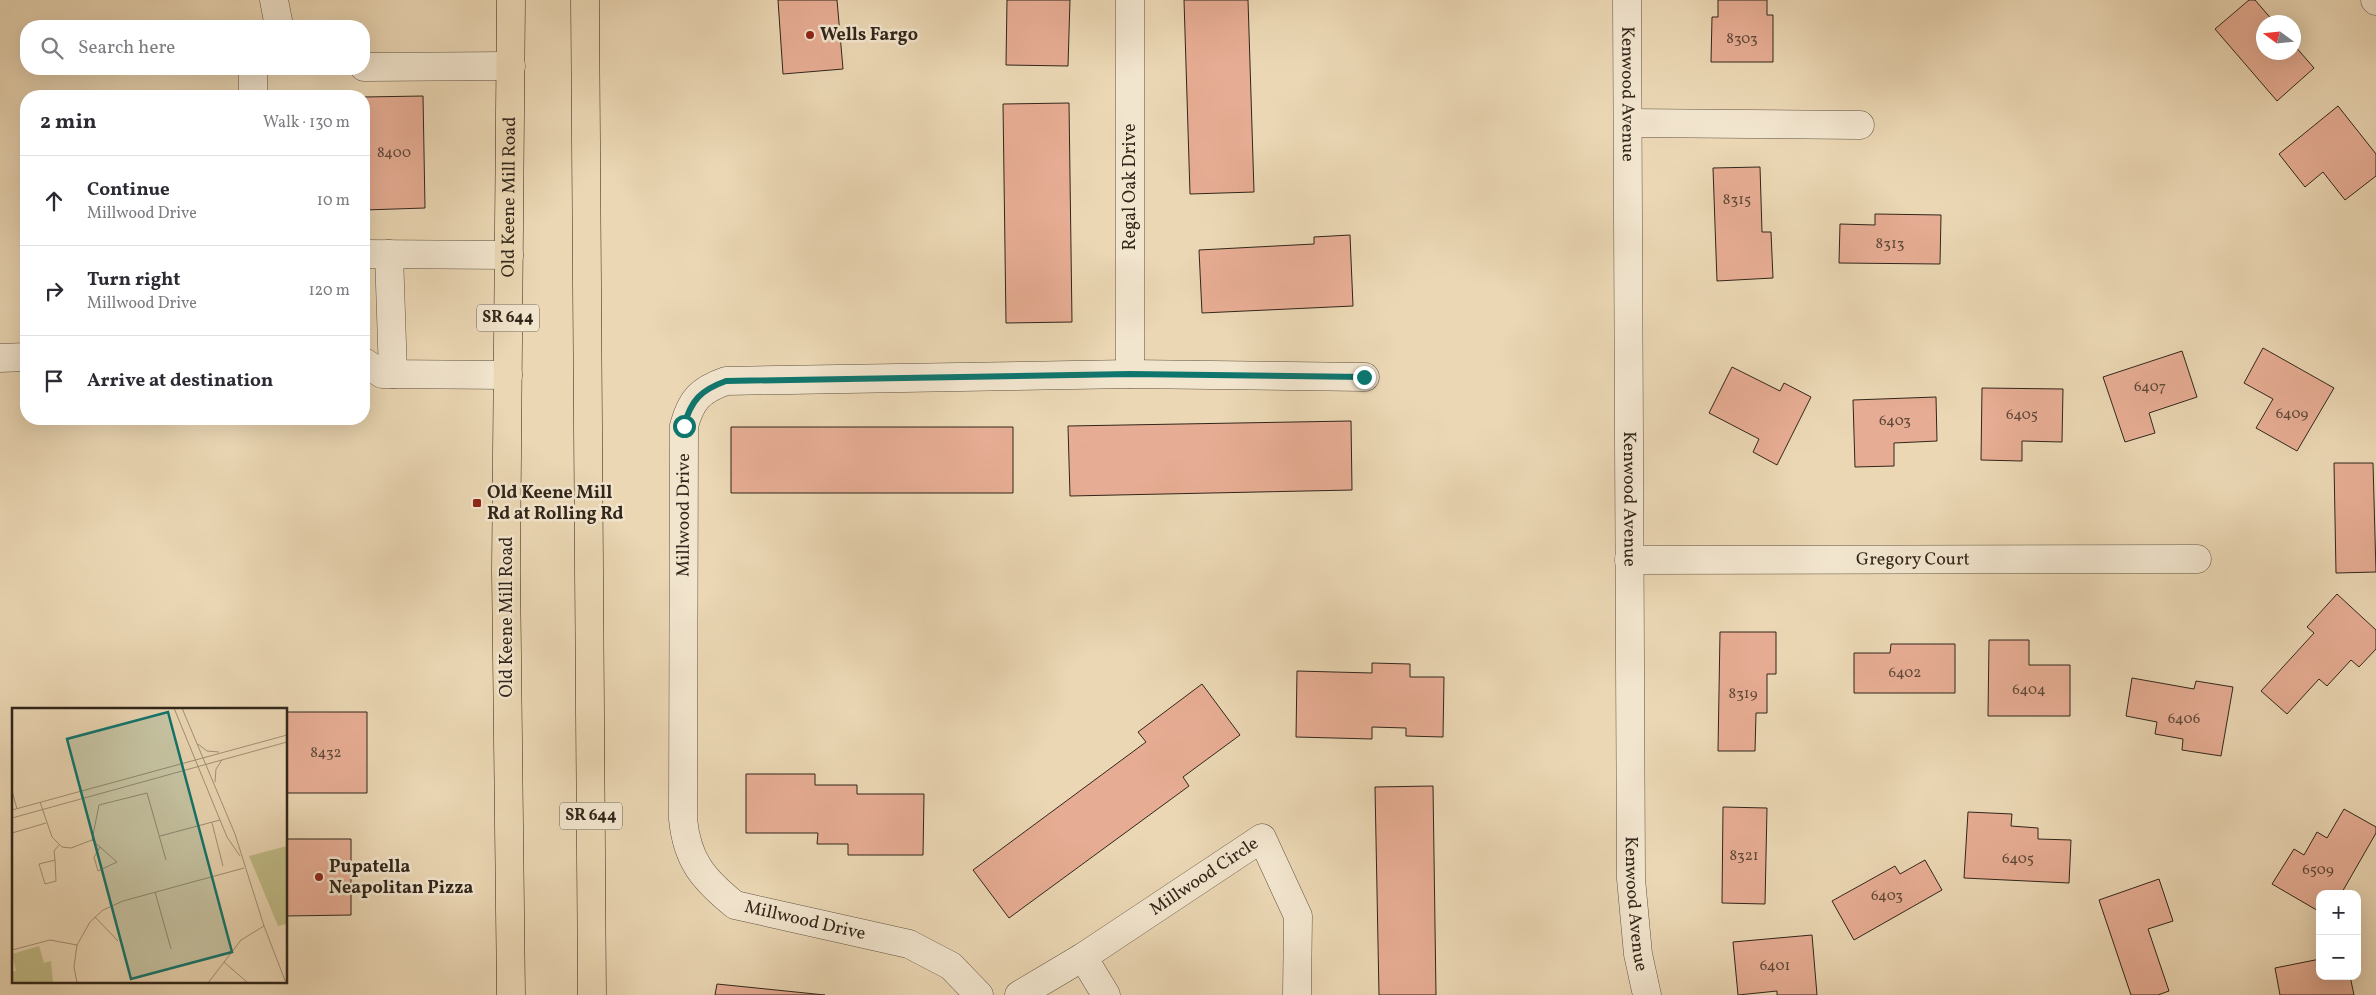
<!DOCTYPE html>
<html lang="en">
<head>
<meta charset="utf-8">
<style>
  body { margin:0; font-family:Vollkorn,serif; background:#f7f7f7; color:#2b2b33 }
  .controls { position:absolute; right:15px; bottom:15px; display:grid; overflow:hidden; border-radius:10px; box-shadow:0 5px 20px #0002 }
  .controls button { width:45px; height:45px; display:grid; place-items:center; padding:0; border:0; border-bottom:1px solid #e1e1e2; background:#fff; color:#2b2b33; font:25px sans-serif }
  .compass { position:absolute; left:2256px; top:15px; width:45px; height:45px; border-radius:50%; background:#fff; box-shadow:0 5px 20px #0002; rotate:285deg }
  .stop { position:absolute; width:15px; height:15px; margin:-11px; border:4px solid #0f766e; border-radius:50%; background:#fff }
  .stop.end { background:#0f766e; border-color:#fff; box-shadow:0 1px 5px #0008 }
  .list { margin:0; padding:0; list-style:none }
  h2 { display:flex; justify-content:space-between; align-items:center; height:65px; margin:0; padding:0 20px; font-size:21px }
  h2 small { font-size:16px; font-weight:400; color:#7c7c81 }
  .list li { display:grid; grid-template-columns:32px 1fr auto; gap:15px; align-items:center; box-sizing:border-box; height:90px; padding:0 20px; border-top:1px solid #e1e1e2 }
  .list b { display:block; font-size:19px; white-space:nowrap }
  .list p { margin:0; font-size:16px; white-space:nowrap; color:#7c7c81 }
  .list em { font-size:16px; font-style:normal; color:#7c7c81 }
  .icon { flex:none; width:28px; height:28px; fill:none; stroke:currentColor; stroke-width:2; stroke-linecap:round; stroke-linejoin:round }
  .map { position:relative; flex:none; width:2376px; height:995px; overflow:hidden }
  .search { position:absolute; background:#fff; box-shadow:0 5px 20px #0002; left:20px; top:20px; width:350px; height:55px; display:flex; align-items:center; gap:12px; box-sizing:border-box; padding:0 18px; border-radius:20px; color:#7c7c81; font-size:19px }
  .panel { position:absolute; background:#fff; box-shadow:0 5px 20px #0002; left:20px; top:90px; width:350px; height:335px; border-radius:20px }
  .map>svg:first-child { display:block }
  .building { fill:#e7ad94; stroke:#31261a }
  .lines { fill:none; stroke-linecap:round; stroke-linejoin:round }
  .minor-casing { stroke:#605240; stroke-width:29 }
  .major-casing { stroke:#31261a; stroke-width:29 }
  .minor { stroke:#f2e5ce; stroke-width:28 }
  .major { stroke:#ebd7b4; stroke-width:28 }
  .route { stroke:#0f766e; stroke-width:6 }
  .poi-dot { fill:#8f2418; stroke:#f2e5ce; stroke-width:2 }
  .labels { text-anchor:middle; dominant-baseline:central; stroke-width:5; stroke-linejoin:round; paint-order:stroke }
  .number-label { font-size:15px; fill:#5e4838 }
  .shield { fill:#f2e5ce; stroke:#6b5f50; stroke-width:1 }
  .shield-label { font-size:16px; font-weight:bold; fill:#31261a }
  .poi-label { font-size:18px; font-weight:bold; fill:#31261a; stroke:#f2e5ce; text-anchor:start }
  .street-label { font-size:18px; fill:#31261a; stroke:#f2e5ce }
  .inset-road { fill:none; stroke:#a19076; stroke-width:1 }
  .view { fill:#0f766e; fill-opacity:0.15; stroke:#0f766e; stroke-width:2.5 }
  .inset-edge { fill:none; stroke:#31261a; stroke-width:2.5 }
</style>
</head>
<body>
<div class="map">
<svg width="2376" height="995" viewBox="0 0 2376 995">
  <rect width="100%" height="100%" fill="#ebd7b4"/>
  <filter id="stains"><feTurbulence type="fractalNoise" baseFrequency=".004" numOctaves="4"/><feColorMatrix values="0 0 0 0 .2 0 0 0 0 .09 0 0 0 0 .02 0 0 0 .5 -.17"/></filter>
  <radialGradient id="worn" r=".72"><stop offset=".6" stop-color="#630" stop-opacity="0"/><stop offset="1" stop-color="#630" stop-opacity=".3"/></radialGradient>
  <path class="building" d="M778 0H837L843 69 783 74Z
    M1007 0H1070L1068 66 1006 65Z
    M1184 0H1248L1254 192 1190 194Z
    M1718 0H1767V15H1773V62H1711L1712 17H1718Z
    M2249 0H2255L2274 22H2264V52H2294V45L2314 68 2277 101 2215 29Z
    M423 96 425 208 364 210V97Z
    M1069 103 1072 322 1006 323 1003 104Z
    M2338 106 2376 154V176L2345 200 2323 172 2305 187 2279 154Z
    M1760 167 1762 232H1771L1773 278 1717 281 1713 168Z
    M1875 214 1941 215 1940 264 1839 263 1840 224 1875 225Z
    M1350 235 1353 306 1202 313 1199 250 1314 244V237Z
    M2263 348 2334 388 2297 451 2256 428 2273 399 2244 383Z
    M2182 351 2197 397 2149 413 2155 433 2125 442 2103 377Z
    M1732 367 1780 391 1784 383 1811 397 1777 465 1753 452 1759 439 1709 413Z
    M1982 388 2063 389 2062 442 2022 441V461L1981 460Z
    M1936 397 1937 441 1894 443V466L1855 467 1853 400Z
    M1351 421 1352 490 1070 496 1068 426Z
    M731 427H1013V493H731Z
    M2334 463H2373L2376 572 2336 573Z
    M2337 594 2376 630V649L2359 667 2351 660 2327 686 2319 679 2287 714 2261 691 2314 633 2307 627Z
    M1720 632H1776V674H1767V713H1756L1755 751H1718Z
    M1989 640H2029V665H2070V716H1988Z
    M1891 644H1955V693H1854V653H1890Z
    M1372 663 1410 664V677H1444L1443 737 1406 736V728L1372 727V739L1296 737 1297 671 1372 673Z
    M2132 678 2194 689 2196 681 2233 687 2221 756 2182 750 2183 739 2155 734 2157 722 2126 716Z
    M1202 684 1240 735 1183 777 1189 786 1009 918 973 870 1146 742 1138 732Z
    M286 712H367V793H286Z
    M746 774H815V785H857V794H924L923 855H848V844H817L818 833H746Z
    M1433 786 1436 995H1379L1375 787Z
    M1723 807 1767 808 1765 904 1722 903Z
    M2344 809 2376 827V833L2341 894H2320V912L2272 884 2294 849 2304 855 2317 832 2327 838Z
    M1968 812 2012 814 2011 826 2038 828V839L2071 840 2069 883 1964 878Z
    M286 839H351V915L286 916Z
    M1925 860 1942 890 1854 940 1832 901 1895 866 1900 874Z
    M2159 879 2173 921 2148 929 2169 991 2158 995H2131L2099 900Z
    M1812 935 1817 995H1777V991L1738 995 1733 942Z
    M2320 959V976H2350L2354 995H2280L2275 968Z
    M717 984 825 995H715Z"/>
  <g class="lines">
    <defs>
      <g id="minor">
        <path d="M274 0 279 26"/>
        <path d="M1130 0V374"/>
        <path id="s1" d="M1627 0 1631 879 1638 954 1647 995"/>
        <path d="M2375 0 2376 1"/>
        <path d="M364 67 511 66"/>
        <path d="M253 69V96"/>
        <path d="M1628 123 1860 125"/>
        <path d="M364 254 509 255"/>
        <path d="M389 254 393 374"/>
        <path d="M0 358 26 357"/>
        <path d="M364 362 382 374 508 375"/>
        <path id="s2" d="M1629 560 2197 559"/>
        <path d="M1083 957 1106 995"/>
        <path id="s3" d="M979 995 951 966 909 944 735 905C704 880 687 861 683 819L684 426C691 400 700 390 726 381L1130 374 1365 377"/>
        <path id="s4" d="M1019 995 1083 957 1262 838 1298 916 1297 995"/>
      </g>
      <g id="major">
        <path d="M585 0 592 995"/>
        <path id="s5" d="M511 995 506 570 511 0"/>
      </g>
    </defs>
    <use href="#minor" class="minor-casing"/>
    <use href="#major" class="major-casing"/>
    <use href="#minor" class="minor"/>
    <use href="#major" class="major"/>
  </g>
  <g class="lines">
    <path class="route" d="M684 426C691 400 701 390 726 381L1130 374 1364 377"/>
  </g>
  <g class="poi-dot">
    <circle cx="810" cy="35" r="5"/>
    <rect x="472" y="498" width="10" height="10" rx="2.5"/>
    <circle cx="319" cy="877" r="5"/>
  </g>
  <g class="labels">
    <g class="number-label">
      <text x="1742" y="39">8303</text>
      <text x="394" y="153">8400</text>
      <text x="1737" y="200">8315</text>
      <text x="1890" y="244">8313</text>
      <text x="2150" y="387">6407</text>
      <text x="2292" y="414">6409</text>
      <text x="2022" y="415">6405</text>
      <text x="1895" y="421">6403</text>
      <text x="1905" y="673">6402</text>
      <text x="2029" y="690">6404</text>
      <text x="1743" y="694">8319</text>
      <text x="2184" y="719">6406</text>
      <text x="326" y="753">8432</text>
      <text x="1744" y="856">8321</text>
      <text x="2018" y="859">6405</text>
      <text x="2318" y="870">6509</text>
      <text x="1887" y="896">6403</text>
      <text x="1775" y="966">6401</text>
    </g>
    <g class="shield">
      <rect x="477" y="304.5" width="62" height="27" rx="4"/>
      <rect x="560" y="802.5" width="62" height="27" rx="4"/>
    </g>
    <g class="shield-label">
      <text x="508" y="318">SR 644</text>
      <text x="591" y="816">SR 644</text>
    </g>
    <g class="poi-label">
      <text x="820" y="35">Wells Fargo</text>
      <text x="487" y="493">Old Keene Mill<tspan x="487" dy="21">Rd at Rolling Rd</tspan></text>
      <text x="329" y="867">Pupatella<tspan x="329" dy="21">Neapolitan Pizza</tspan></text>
    </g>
    <g class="street-label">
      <text stroke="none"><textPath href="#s1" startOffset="94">Kenwood Avenue</textPath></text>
      <text transform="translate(1130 187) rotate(-90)">Regal Oak Drive</text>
      <text stroke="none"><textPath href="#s5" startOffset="798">Old Keene Mill Road</textPath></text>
      <text stroke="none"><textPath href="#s1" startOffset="499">Kenwood Avenue</textPath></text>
      <text stroke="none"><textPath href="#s3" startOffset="674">Millwood Drive</textPath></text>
      <text stroke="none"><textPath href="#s2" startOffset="284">Gregory Court</textPath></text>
      <text transform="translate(507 617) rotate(-90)">Old Keene Mill Road</text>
      <text stroke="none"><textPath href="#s4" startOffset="220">Millwood Circle</textPath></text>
      <text stroke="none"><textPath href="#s1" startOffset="904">Kenwood Avenue</textPath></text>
      <text transform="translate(805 921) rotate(13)">Millwood Drive</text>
    </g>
  </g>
  <g transform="translate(12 708)">
    <rect width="275" height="275" fill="#ebd7b4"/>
    <path d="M275 138V216L266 218 237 148ZM27 238 32 255 39 253 41 275H0V264L4 263 0 246Z" fill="#c0bc87"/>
    <path class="inset-road" d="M162 0 215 129 228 148M170 0 223 126 252 218 274 275M186 36 195 43 207 44M203 74 204 61 210 52M0 83 5 101M28 94 40 129 50 139 59 140 80 132 87 97 135 85 154 152M0 102 275 27M0 110 275 34M200 115 211 158M0 125 34 115M148 128 208 112M80 132 105 154 86 163 82 149 88 139M43 152 27 156 33 176 44 173 43 152 42 143 47 137M143 184 159 241M83 209 106 233M0 242 38 232 65 237M212 254 236 275M65 275 62 259 65 237 78 214 91 202 111 193 232 160M196 275 229 232 252 218"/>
    <path class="view" d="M156 4 220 244 119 271 55 31Z"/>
    <rect width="275" height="275" class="inset-edge"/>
  </g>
  <rect width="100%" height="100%" filter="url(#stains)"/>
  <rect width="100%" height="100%" fill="url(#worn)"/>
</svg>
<div class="controls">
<button>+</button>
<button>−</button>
</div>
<svg class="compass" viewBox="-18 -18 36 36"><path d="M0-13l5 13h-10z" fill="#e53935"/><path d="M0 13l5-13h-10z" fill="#7c7c81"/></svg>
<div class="stop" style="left:684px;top:426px"></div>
<div class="stop end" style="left:1364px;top:377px"></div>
<div class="search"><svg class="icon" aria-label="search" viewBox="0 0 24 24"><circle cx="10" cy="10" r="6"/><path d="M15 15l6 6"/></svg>Search here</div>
<section class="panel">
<h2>2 min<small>Walk · 130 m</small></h2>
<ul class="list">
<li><svg class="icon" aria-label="ahead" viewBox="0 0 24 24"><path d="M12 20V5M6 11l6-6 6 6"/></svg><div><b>Continue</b><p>Millwood Drive</p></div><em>10 m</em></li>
<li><svg class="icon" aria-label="right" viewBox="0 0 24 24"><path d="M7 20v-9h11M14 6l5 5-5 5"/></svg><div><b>Turn right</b><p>Millwood Drive</p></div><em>120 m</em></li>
<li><svg class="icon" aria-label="arrive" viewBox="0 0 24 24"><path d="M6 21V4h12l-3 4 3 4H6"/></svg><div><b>Arrive at destination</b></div></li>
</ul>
</section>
</div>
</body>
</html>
